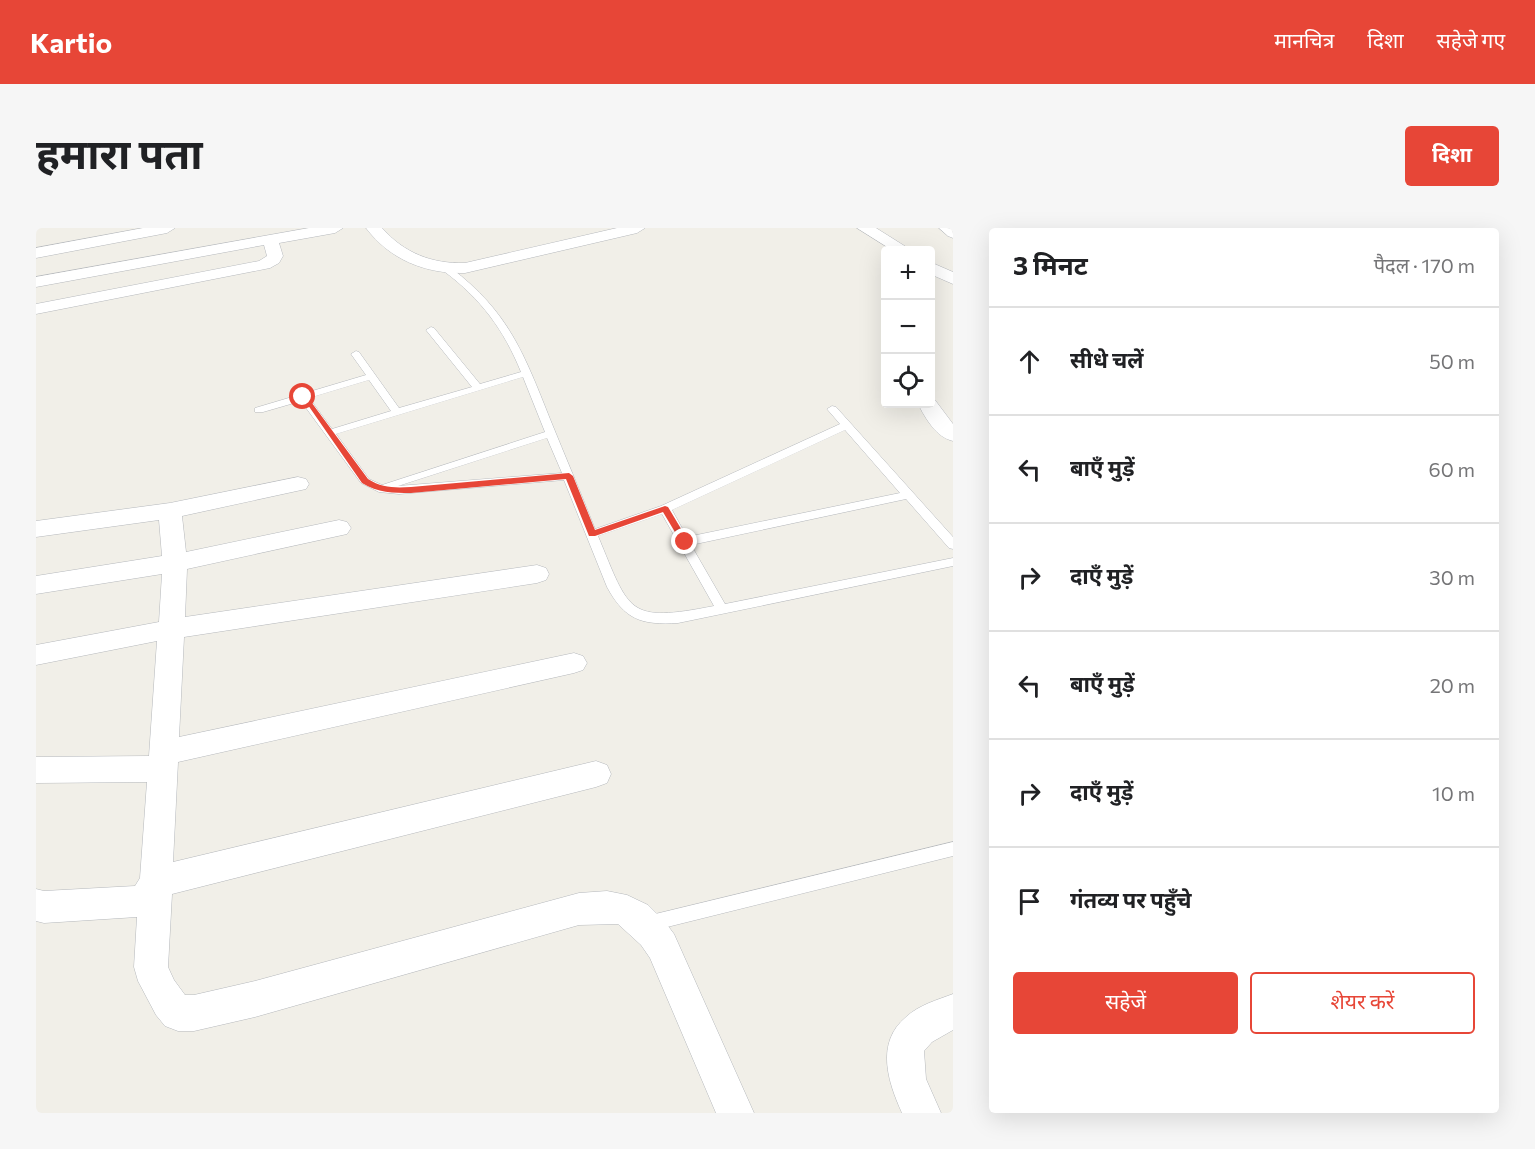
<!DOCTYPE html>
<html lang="hi">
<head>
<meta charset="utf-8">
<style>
  body { margin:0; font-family:Commissioner,"Noto Sans Devanagari",sans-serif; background:#f6f6f6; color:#202124 }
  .controls { position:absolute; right:18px; top:18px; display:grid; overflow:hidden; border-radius:6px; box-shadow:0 6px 24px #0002 }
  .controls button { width:54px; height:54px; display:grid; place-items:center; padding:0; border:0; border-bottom:2px solid #e0e0e0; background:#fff; color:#202124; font:30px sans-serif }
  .stop { position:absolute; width:18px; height:18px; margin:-14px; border:4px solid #e74637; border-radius:50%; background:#fff }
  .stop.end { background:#e74637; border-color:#fff; box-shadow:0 2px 6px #0008 }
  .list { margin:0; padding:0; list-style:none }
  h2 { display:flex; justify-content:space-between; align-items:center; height:78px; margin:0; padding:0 24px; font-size:26px }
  h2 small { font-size:20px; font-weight:400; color:#757577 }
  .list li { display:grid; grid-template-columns:39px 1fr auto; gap:18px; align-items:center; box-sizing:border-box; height:108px; padding:0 24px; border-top:2px solid #e0e0e0 }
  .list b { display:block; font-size:22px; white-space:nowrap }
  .list em { font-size:20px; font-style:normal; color:#757577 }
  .actions { display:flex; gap:12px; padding:18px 24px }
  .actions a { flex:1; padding:14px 0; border:2px solid #e74637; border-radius:6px; text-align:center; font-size:21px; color:#e74637 }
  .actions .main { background:#e74637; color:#fff }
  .icon { flex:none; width:33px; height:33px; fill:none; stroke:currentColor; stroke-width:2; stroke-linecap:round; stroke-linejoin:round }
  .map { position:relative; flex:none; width:917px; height:885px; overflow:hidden; border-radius:6px }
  header { display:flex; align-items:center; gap:36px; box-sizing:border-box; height:84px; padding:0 30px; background:#e74637; color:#fff }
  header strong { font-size:28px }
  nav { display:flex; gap:33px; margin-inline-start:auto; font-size:21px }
  .intro { display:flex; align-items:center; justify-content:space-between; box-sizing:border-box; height:144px; padding:0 36px }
  h1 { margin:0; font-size:42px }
  .button { padding:15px 27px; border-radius:6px; background:#e74637; color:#fff; font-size:21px; font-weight:700 }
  main { display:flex; gap:36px; padding:0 36px }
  aside { flex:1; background:#fff; border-radius:6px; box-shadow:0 6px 24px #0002 }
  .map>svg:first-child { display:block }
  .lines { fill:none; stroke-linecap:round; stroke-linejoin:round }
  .service-casing { stroke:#b5b8bc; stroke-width:1 }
  .minor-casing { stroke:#b5b8bc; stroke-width:1 }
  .service { fill:#fff; fill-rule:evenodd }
  .minor { fill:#fff; fill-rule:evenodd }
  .route { fill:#e74637 }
</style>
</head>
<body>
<header>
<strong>Kartio</strong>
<nav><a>मानचित्र</a><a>दिशा</a><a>सहेजे गए</a></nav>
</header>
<div class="intro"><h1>हमारा पता</h1><a class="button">दिशा</a></div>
<main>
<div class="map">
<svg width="917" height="885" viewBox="0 0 917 885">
  <rect width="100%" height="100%" fill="#f1efe8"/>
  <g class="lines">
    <defs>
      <path id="service" d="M409 40H415C473 84 488 126 514 191 529 228 544 263 559 301L625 278 804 196 791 181 796 178 800 179 917 309V321L913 320 870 271 655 317 689 376 917 330V338L642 395C605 397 589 392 571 359L528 252 363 266 343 264 325 255 265 173 227 184H219V180L330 147 315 126 320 123 323 124 363 180 436 159 390 102 395 99 398 100 444 156 485 144C468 102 445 71 409 44ZM487 149 509 204 346 257 333 251 300 206ZM333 152 355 183 296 201 273 170ZM809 202 864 265 651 309 636 282ZM511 210 526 245 362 258ZM626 286 678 378C591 395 594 385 562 308Z
        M917 614V628L611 704 605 702 603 696 605 690 611 688Z"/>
      <path id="minor" d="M107 0H139L131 5 0 30V20Z
        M273 0H307L299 5 243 15 247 28 243 35 234 40 0 86V76L223 33 231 28 228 17 0 59V49Z
        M330 0H346C368 25 396 36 429 35L581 0H609L601 5 429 45C390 46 354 32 330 0Z
        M821 0H840L875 22H856Z
        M903 0H917V10L912 8Z
        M894 34 917 44V56L894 46Z
        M894 171 899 172 917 196V213C900 209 890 191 882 176H894Z
        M262 249 270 251 273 256 270 261 146 288 150 324 303 292 311 294 315 300 311 306 151 341 149 389 501 337 510 340 513 346 510 352 501 355 148 409 143 509 538 425 547 428 551 435 547 442 538 445 142 534 137 634 560 533 571 537 575 546 571 555 560 559 136 666 132 739 138 752 149 767H158L219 753 543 665 571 663 591 667 612 677 629 694 638 706 718 885H680L614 730 605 717 582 696 543 697 219 789 158 803H142L129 798 120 787 102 753 98 739 101 689 8 695 0 693V661L8 663 99 658 104 650 111 554 0 555V529L113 528 121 413 0 437V417L123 394 126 346 0 366V348L126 328 123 292 0 309V293L134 275Z
        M917 766V802L896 814 888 823 890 851 905 885H866C852 854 839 815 870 789 883 777 901 772 917 766Z"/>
    </defs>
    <use href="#service" class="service-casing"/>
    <use href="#minor" class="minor-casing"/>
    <use href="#service" class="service"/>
    <use href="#minor" class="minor"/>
  </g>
  <path class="route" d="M265 167H270L332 251C346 260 359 260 375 259L533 245 537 248 559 302 629 278 632 279 653 314 646 316 627 284 559 308H553L530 251 375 265C357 265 342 265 326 255Z"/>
</svg>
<div class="controls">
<button>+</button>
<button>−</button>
<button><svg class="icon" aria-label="locate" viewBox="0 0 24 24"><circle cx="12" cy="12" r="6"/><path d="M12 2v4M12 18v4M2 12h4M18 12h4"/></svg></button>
</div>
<div class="stop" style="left:267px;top:169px"></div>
<div class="stop end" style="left:649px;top:314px"></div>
</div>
<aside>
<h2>3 मिनट<small>पैदल · 170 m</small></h2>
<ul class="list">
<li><svg class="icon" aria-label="ahead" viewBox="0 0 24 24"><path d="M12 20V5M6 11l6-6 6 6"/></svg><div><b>सीधे चलें</b></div><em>50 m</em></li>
<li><svg class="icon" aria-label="left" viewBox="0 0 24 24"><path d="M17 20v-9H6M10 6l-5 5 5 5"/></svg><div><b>बाएँ मुड़ें</b></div><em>60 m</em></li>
<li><svg class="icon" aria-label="right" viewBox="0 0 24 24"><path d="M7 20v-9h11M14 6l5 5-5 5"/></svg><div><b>दाएँ मुड़ें</b></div><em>30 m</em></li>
<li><svg class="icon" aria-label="left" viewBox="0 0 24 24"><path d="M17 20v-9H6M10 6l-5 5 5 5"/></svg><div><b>बाएँ मुड़ें</b></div><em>20 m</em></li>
<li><svg class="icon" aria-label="right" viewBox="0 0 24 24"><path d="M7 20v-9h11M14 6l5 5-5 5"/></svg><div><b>दाएँ मुड़ें</b></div><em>10 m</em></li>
<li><svg class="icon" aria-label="arrive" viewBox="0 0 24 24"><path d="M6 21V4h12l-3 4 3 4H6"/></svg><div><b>गंतव्य पर पहुँचे</b></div></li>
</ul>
<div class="actions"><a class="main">सहेजें</a><a>शेयर करें</a></div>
</aside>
</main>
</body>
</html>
